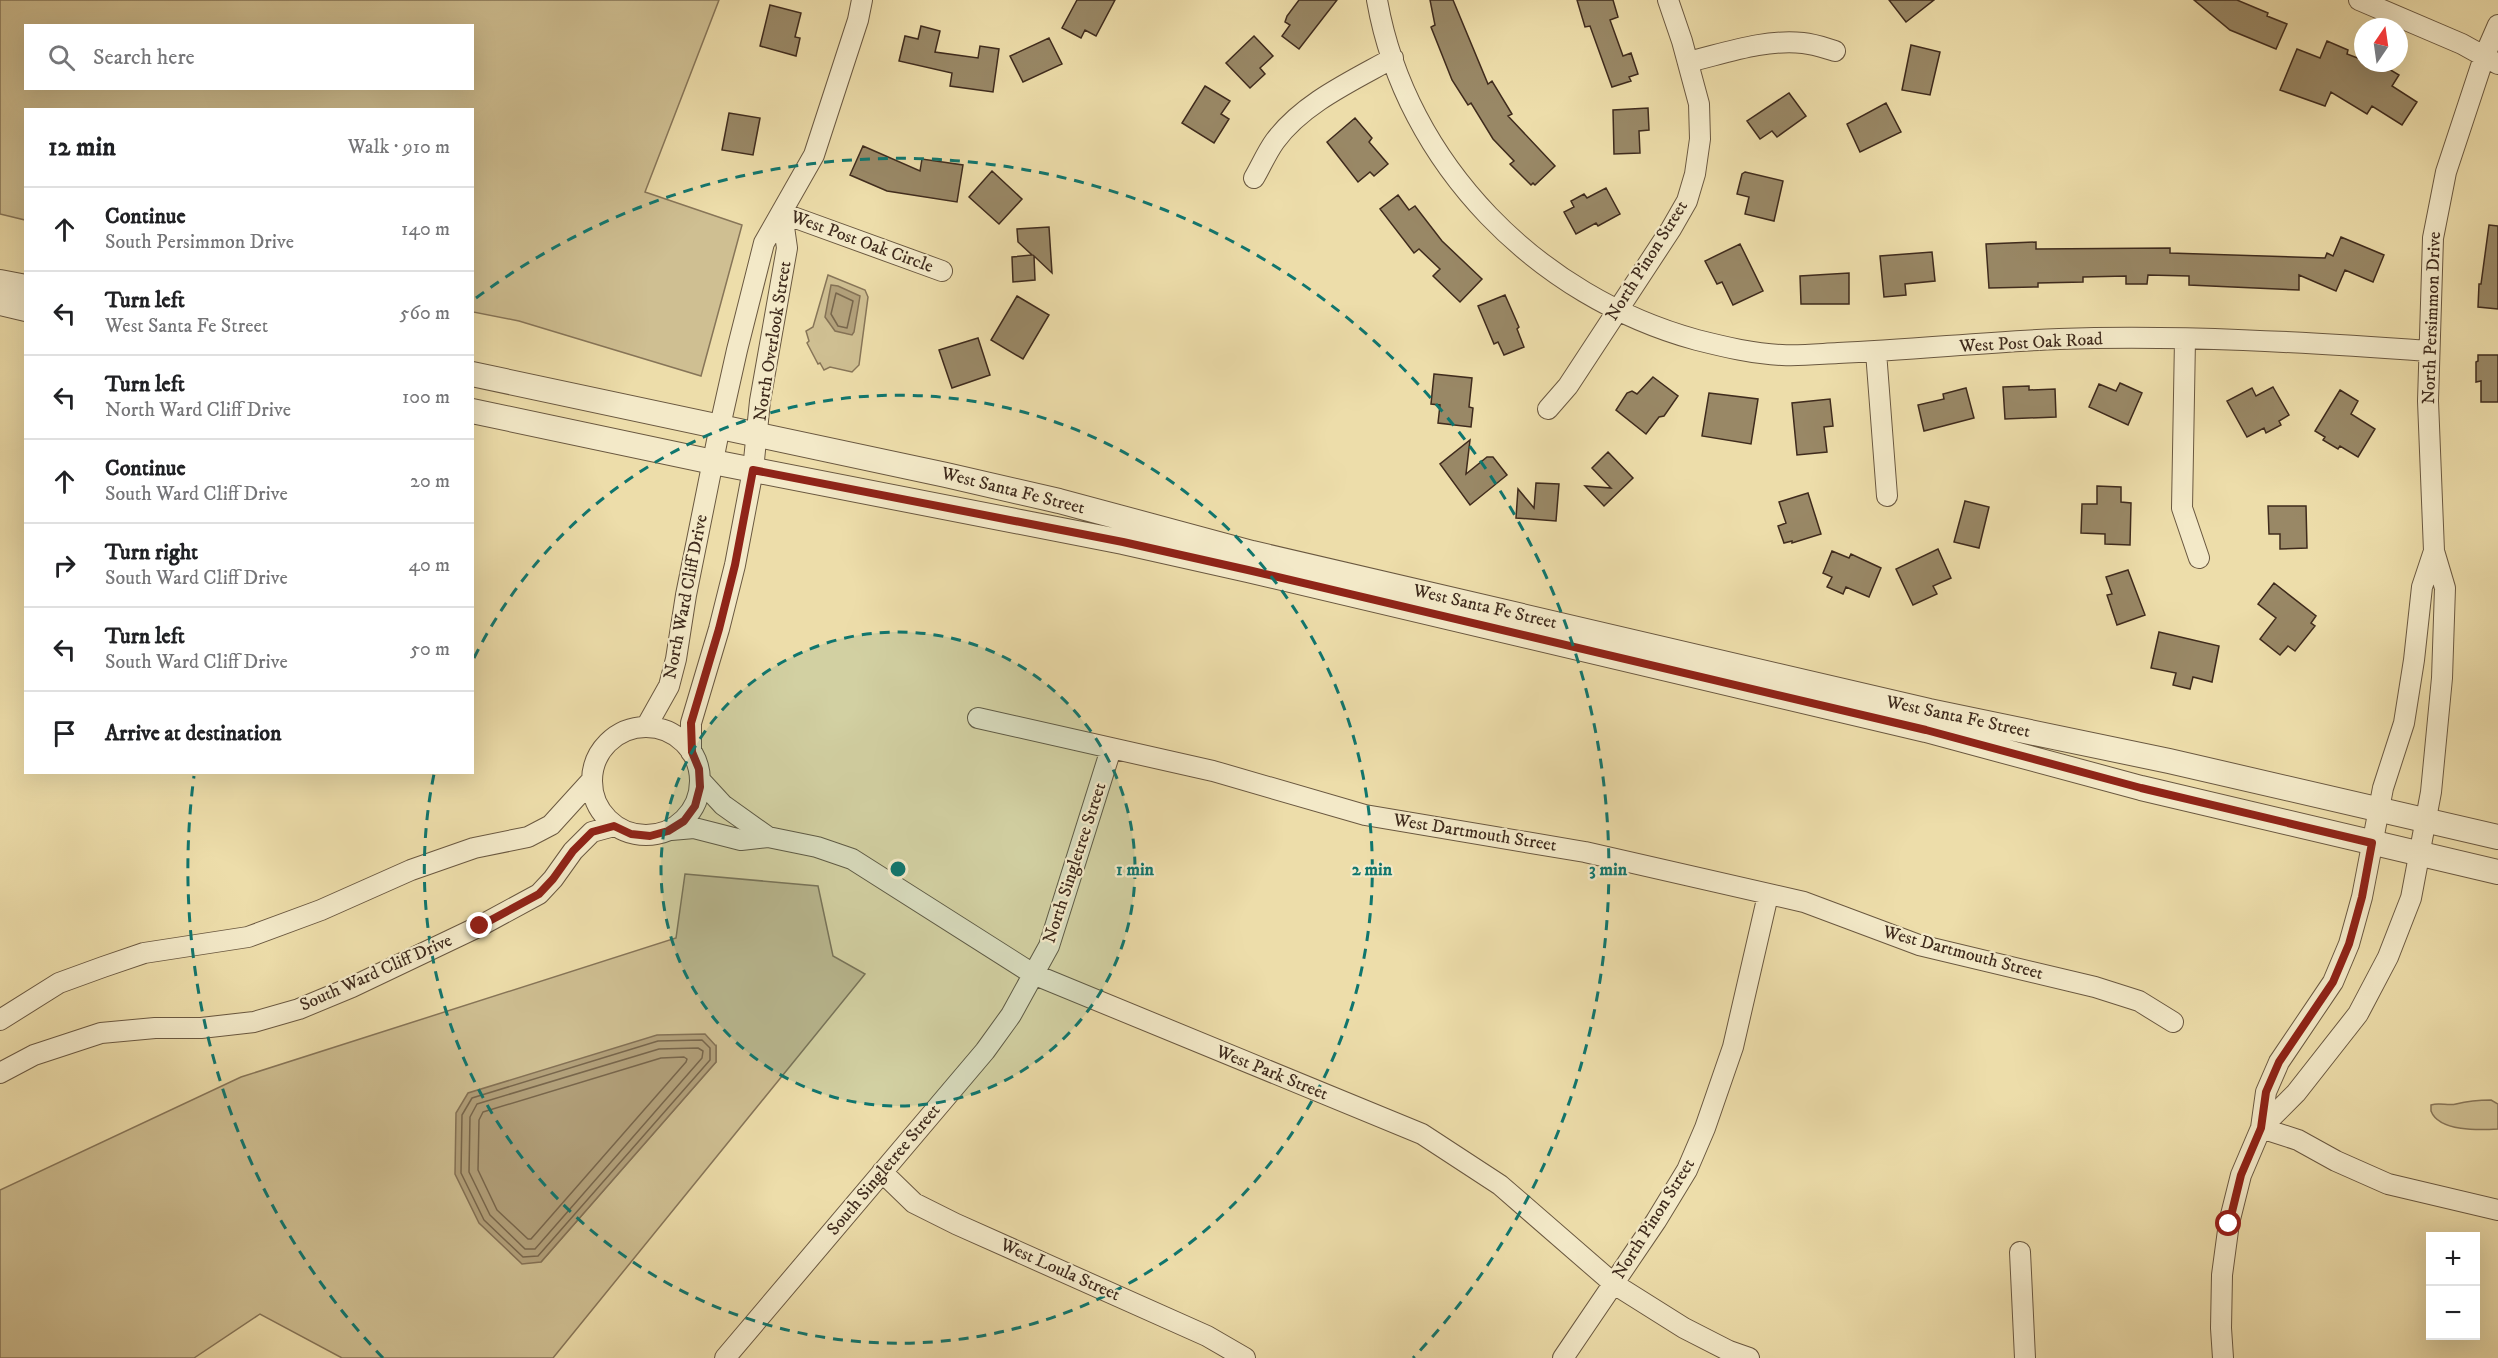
<!DOCTYPE html>
<html lang="en">
<head>
<meta charset="utf-8">
<style>
  body { margin:0; font-family:"IM FELL DW Pica",serif; background:#f2f2f2; color:#202124 }
  .controls { position:absolute; right:18px; bottom:18px; display:grid; overflow:hidden; border-radius:0px; box-shadow:0 6px 24px #0002 }
  .controls button { width:54px; height:54px; display:grid; place-items:center; padding:0; border:0; border-bottom:2px solid #e0e0e0; background:#fff; color:#202124; font:30px sans-serif }
  .compass { position:absolute; left:2354px; top:18px; width:54px; height:54px; border-radius:50%; background:#fff; box-shadow:0 6px 24px #0002; rotate:13deg }
  .stop { position:absolute; width:18px; height:18px; margin:-14px; border:4px solid #8f2418; border-radius:50%; background:#fff }
  .stop.end { background:#8f2418; border-color:#fff; box-shadow:0 2px 6px #0008 }
  .list { margin:0; padding:0; list-style:none }
  h2 { display:flex; justify-content:space-between; align-items:center; height:78px; margin:0; padding:0 24px; font-size:26px }
  h2 small { font-size:20px; font-weight:400; color:#757577 }
  .list li { display:grid; grid-template-columns:39px 1fr auto; gap:18px; align-items:center; box-sizing:border-box; height:84px; padding:0 24px; border-top:2px solid #e0e0e0 }
  .list b { display:block; font-size:22px; white-space:nowrap }
  .list p { margin:0; font-size:20px; white-space:nowrap; color:#757577 }
  .list em { font-size:20px; font-style:normal; color:#757577 }
  .icon { flex:none; width:33px; height:33px; fill:none; stroke:currentColor; stroke-width:2; stroke-linecap:round; stroke-linejoin:round }
  .map { position:relative; flex:none; width:2498px; height:1358px; overflow:hidden }
  .search { position:absolute; background:#fff; box-shadow:0 6px 24px #0002; left:24px; top:24px; width:450px; height:66px; display:flex; align-items:center; gap:15px; box-sizing:border-box; padding:0 21px; border-radius:0px; color:#757577; font-size:22px }
  .panel { position:absolute; background:#fff; box-shadow:0 6px 24px #0002; left:24px; top:108px; width:450px; height:666px; border-radius:0px }
  .map>svg:first-child { display:block }
  .green { fill:#cfbf92; stroke:#877558; stroke-width:1.5; fill-rule:evenodd }
  .water { fill:#b2a07a; stroke:#847155; stroke-width:1.5 }
  .lines { fill:none; stroke-linecap:round; stroke-linejoin:round }
  .shore { stroke:#78664c; stroke-width:1.5 }
  .building { fill:#986; stroke:#3f2b1d; stroke-width:1.5 }
  .minor-casing { stroke:#6a5840; stroke-width:22 }
  .tertiary-casing { stroke:#6a5840; stroke-width:26 }
  .minor { stroke:#f3e9c8; stroke-width:20 }
  .tertiary { stroke:#f3e9c8; stroke-width:24 }
  .route { stroke:#8f2418; stroke-width:8 }
  .ring { fill:none; stroke:#0f766e; stroke-width:3; stroke-dasharray:10 8 }
  .labels { text-anchor:middle; dominant-baseline:central; stroke-width:4.5; stroke-linejoin:round; paint-order:stroke }
  .street-label { font-size:18px; fill:#3f2b1d; stroke:#f3e9c8 }
  .centre { fill:#0f766e; stroke:#f3e9c8; stroke-width:3 }
  .ring-label { font-size:18px; text-anchor:middle; font-weight:bold; fill:#0f766e; stroke:#f3e9c8; stroke-width:4.5; stroke-linejoin:round; paint-order:stroke }
</style>
</head>
<body>
<div class="map">
<svg width="2498" height="1358" viewBox="0 0 2498 1358">
  <rect width="100%" height="100%" fill="#edddaa"/>
  <filter id="stains"><feTurbulence type="fractalNoise" baseFrequency=".00333" numOctaves="4"/><feColorMatrix values="0 0 0 0 .2 0 0 0 0 .09 0 0 0 0 .02 0 0 0 .5 -.17"/></filter>
  <radialGradient id="worn" r=".72"><stop offset=".6" stop-color="#630" stop-opacity="0"/><stop offset="1" stop-color="#630" stop-opacity=".3"/></radialGradient>
  <path class="green" d="M0 0H719L645 192 742 225 701 376 519 321 473 312 472 110H26L25 220 0 214ZM26 26H472V88H26Z
    M828 275 865 290 868 297 859 365 852 372 830 367 824 370 820 363 818 364 807 343 809 341 806 331 813 327Z
    M685 874 818 886 833 956 865 974 553 1358H342L260 1314 194 1358H0V1190L241 1077 676 938ZM716 1046V1062L541 1262Z
    M2491 1100 2498 1104V1129C2480 1130 2439 1132 2431 1111V1105C2439 1102 2448 1106 2456 1104 2468 1101 2478 1100 2491 1100Z"/>
  <path class="water" d="M831 285 838 286 860 296 854 332 852 335 835 331 825 317Z
    M705 1034 716 1046V1062L541 1262 522 1264 479 1223 455 1174 456 1113 468 1093 657 1035Z"/>
  <g class="lines">
    <path class="shore" d="M836 293 853 301 847 328 838 326 831 314Z
      M702 1040 710 1048V1060L538 1256 523 1257 484 1220 461 1173 462 1115 472 1098 658 1041Z
      M698 1048 703 1051 702 1058 535 1249H525L490 1215 469 1172 470 1117 477 1104 659 1049Z
      M684 1057 687 1059 686 1062 531 1239H528L497 1210 478 1170 479 1120 483 1112 661 1058Z"/>
  </g>
  <path class="building" d="M1077 0H1115L1096 36 1085 30 1081 38 1062 28Z
    M1299 0H1337L1299 49 1282 36 1290 25 1285 22 1287 16Z
    M1430 0H1453L1488 84 1492 81 1512 114 1508 116 1555 166 1535 185 1533 183 1531 185 1510 164 1514 161 1493 139 1471 103 1468 105 1452 80 1431 27 1435 25Z
    M1577 0H1613L1618 17 1610 20 1623 56 1631 53 1638 74 1629 77 1631 81 1612 87 1590 26 1585 27Z
    M1889 0H1934L1906 22Z
    M2194 0H2237L2268 13 2267 16 2287 24 2276 49 2230 30Z
    M770 5 801 13 795 37 800 38 796 56 760 46Z
    M921 26 940 31 935 52 978 58 980 46 999 49 993 92 950 86 952 73 899 61 905 36 918 39Z
    M1254 36 1273 56 1260 68 1265 74 1250 88 1226 63Z
    M1049 38 1062 64 1023 82 1010 56Z
    M2327 41 2348 50 2347 54 2363 60V63H2379L2399 75 2392 86 2417 102 2402 125 2372 106 2367 114 2331 92 2325 106 2280 90 2297 49 2320 58Z
    M1911 45 1940 52 1930 95 1902 90Z
    M1205 86 1230 101 1221 114 1229 119 1214 143 1182 123Z
    M1789 93 1806 116 1777 137 1772 131 1760 139 1747 121Z
    M1886 103 1901 132 1860 152 1847 124Z
    M1648 108 1649 130 1639 131 1640 153 1614 154 1613 110Z
    M729 113 760 118 753 155 722 150Z
    M1355 118 1372 138 1369 142 1388 164 1374 176 1370 172 1358 182 1327 142Z
    M863 146 920 171 922 159 963 165 957 202 887 191 850 175Z
    M992 171 1022 199 999 224 969 197Z
    M1745 172 1783 181 1774 221 1745 214 1749 197 1737 194 1742 174Z
    M1606 188 1620 214 1598 226 1596 223 1576 234 1564 212 1574 207 1571 201 1584 194 1587 198Z
    M1398 195 1409 210 1415 206 1442 241 1482 279 1460 302 1433 276 1440 269 1419 249 1414 253 1380 209Z
    M2489 225 2498 226V309L2478 307 2479 284H2481Z
    M1049 227 1052 273 1034 256 1035 280 1013 282 1012 257 1032 255 1018 242 1017 229Z
    M2341 237 2384 255 2373 282 2345 270 2336 291 2299 275V290L2189 285V276L2148 275 2147 284H2126V276L2083 277V282L2038 283V287L1989 288 1986 244 2036 242V249L2170 248V253L2325 258 2327 253 2333 256Z
    M1740 244 1763 291 1733 305 1722 282 1717 284 1705 261Z
    M1932 252 1935 281 1905 284 1906 295 1884 297 1880 256Z
    M1849 273V304H1801L1800 276Z
    M1505 295 1519 327 1517 329 1524 347 1504 355 1498 342 1494 344 1478 306Z
    M1017 296 1049 315 1023 359 991 340Z
    M978 338 990 375 952 388 939 350Z
    M2478 355H2498V402H2481V381L2476 382V362L2478 361Z
    M1434 374 1472 378 1469 407 1473 408 1471 427 1438 423 1440 405 1431 404Z
    M1653 377 1678 396 1664 416 1659 417 1646 434 1616 410 1627 393 1632 391 1637 394Z
    M2120 383 2142 393 2128 425 2089 407 2099 384 2116 391Z
    M2029 386V390L2055 389 2056 417 2005 419 2003 387Z
    M2273 387 2289 415 2279 421 2281 425 2266 433 2264 428 2247 437 2227 401 2252 388 2256 396Z
    M1966 388 1974 418 1924 431 1918 405 1944 399 1943 394Z
    M2340 390 2358 401 2351 414 2375 429 2358 457 2340 446 2338 449 2323 440 2325 437 2315 431Z
    M1709 393 1758 399 1751 444 1702 436Z
    M1830 399 1833 426 1824 427 1827 452 1797 455 1792 403Z
    M1470 440 1466 474 1487 457H1493L1507 475 1470 505 1440 464Z
    M1608 452 1633 478 1604 506 1585 486 1611 488 1592 468Z
    M1536 483 1559 484 1556 521 1516 518 1518 489 1534 508Z
    M2097 486 2121 487V502L2131 503 2130 545 2105 544V534L2081 533 2082 504H2097Z
    M1808 493 1821 534 1792 543V541L1784 543 1778 526 1786 523 1779 502Z
    M1965 501 1989 507 1979 548 1954 542Z
    M2268 506H2306L2307 548 2280 549V534H2269Z
    M1938 549 1951 578 1933 586 1937 594 1913 605 1896 569Z
    M1832 551 1849 558 1851 554 1881 568 1869 597 1846 587 1843 594 1827 587 1832 577 1823 573Z
    M2128 570 2145 615 2117 625 2107 595 2112 594 2106 577Z
    M2274 583 2316 616 2311 623 2315 626 2295 651 2288 646 2280 655 2260 639 2276 618 2258 604Z
    M2159 632 2219 646 2212 682 2193 677 2190 689 2173 685 2176 673 2151 668Z"/>
  <g class="lines">
    <defs>
      <path id="minor" d="M1377 0C1406 165 1539 297 1697 340 1725 347 1754 354 1782 355 1800 356 1819 354 1838 353 1911 350 1985 342 2059 339 2182 335 2305 342 2428 351
        M2359 0 2462 44 2498 64
        M1688 62C1726 53 1764 39 1803 43 1814 44 1825 48 1835 51
        M1254 178C1261 166 1267 152 1275 141 1303 103 1352 81 1393 58
        M782 213 942 271
        M2185 339 2182 508 2199 558
        M1876 352 1887 496
        M1548 409 1568 386 1671 229 1687 201 1695 174 1700 139 1699 104 1682 41 1668 0
        M978 718 1213 771 1365 815 1585 852 1804 902 1919 945 2095 987 2139 1001 2173 1022
        M592 781a54 54 0 1 1 108 0a54 54 0 1 1-108 0Z
        M646 727 669 686 676 659 686 595 720 426 737 350 764 243 814 155 858 20 862 0
        M691 752V723L719 629 735 565 753 470 760 401 787 248 782 213
        M700 780 723 805 768 837
        M671 830 694 828 741 840 768 837 817 847 852 859 1033 974 1422 1134 1500 1185 1614 1284 1684 1328 1729 1351 1749 1358
        M0 1020 59 983 103 967 144 953 248 937 321 910 411 870 474 848 528 837 551 825 591 781
        M0 1073 34 1055 101 1033 155 1028H201L254 1022 299 1009 352 987 480 926 539 894 553 879 573 851 592 832 614 826
        M2261 1128 2296 1093 2358 1014 2388 957 2411 898 2431 792 2442 678 2445 588 2434 551 2428 401 2433 238 2446 172 2484 57 2498 25
        M2261 1128 2298 1140 2336 1161 2388 1184 2498 1210
        M882 1172 914 1203 956 1224 1207 1336 1245 1358
        M2020 1252 2025 1358
        M725 1358 985 1051 1011 1015 1049 946 1111 749
        M1563 1358 1656 1221 1687 1170 1705 1128 1733 1047 1768 895
        M2223 1358 2221 1328 2222 1275 2229 1223 2241 1175 2261 1128 2266 1092 2279 1062 2333 982 2349 944 2362 897 2383 788 2404 723 2414 660 2422 587 2434 551"/>
      <path id="tertiary" d="M0 282 26 287
        M0 303 26 309
        M472 374 946 475 1059 501 1252 553 1929 711 2169 761 2498 837
        M472 411 713 462 1123 542 1248 570 1926 730 2141 788 2498 872"/>
    </defs>
    <use href="#minor" class="minor-casing"/>
    <use href="#tertiary" class="tertiary-casing"/>
    <use href="#minor" class="minor"/>
    <use href="#tertiary" class="tertiary"/>
  </g>
  <g class="lines">
    <path class="route" d="M480 926 539 894 553 879 573 851 592 832 614 826 631 834 650 836 668 831 684 821 695 806 700 787 699 769 692 752 691 723 719 629 735 565 753 470 1123 542 1248 570 1926 730 2141 788 2372 843 2362 897 2349 944 2333 982 2279 1062 2266 1092 2261 1128 2241 1175 2229 1224"/>
  </g>
  <circle cx="898" cy="869" r="237" fill="#0f766e" fill-opacity=".12"/>
  <g class="ring">
    <circle cx="898" cy="869" r="237"/>
    <path d="M474 658A474 474 0 1 1 434 774"/>
    <path d="M383 1358A710 710 0 0 1 194 776M476 298A710 710 0 0 1 1413 1358"/>
  </g>
  <g class="labels">
    <g class="street-label">
      <text transform="translate(862 242) rotate(20)">West Post Oak Circle</text>
      <text transform="translate(1647 261) rotate(-58)">North Pinon Street</text>
      <text transform="translate(2432 318) rotate(-88)">North Persimmon Drive</text>
      <text transform="translate(773 341) rotate(-81)">North Overlook Street</text>
      <text transform="translate(2031 343) rotate(-3)">West Post Oak Road</text>
      <text transform="translate(1013 491) rotate(14)">West Santa Fe Street</text>
      <text transform="translate(686 597) rotate(-79)">North Ward Cliff Drive</text>
      <text transform="translate(1485 607) rotate(13)">West Santa Fe Street</text>
      <text transform="translate(1958 717) rotate(12)">West Santa Fe Street</text>
      <text transform="translate(1475 833) rotate(9)">West Dartmouth Street</text>
      <text transform="translate(1075 863) rotate(-72)">North Singletree Street</text>
      <text transform="translate(1963 953) rotate(15)">West Dartmouth Street</text>
      <text transform="translate(376 973) rotate(-24)">South Ward Cliff Drive</text>
      <text transform="translate(1272 1073) rotate(22)">West Park Street</text>
      <text transform="translate(884 1170) rotate(-50)">South Singletree Street</text>
      <text transform="translate(1654 1219) rotate(-58)">North Pinon Street</text>
      <text transform="translate(1060 1270) rotate(24)">West Loula Street</text>
    </g>
  </g>
  <circle cx="898" cy="869" r="9" class="centre"/>
  <g class="ring-label">
    <text x="1135" y="875">1 min</text>
    <text x="1372" y="875">2 min</text>
    <text x="1608" y="875">3 min</text>
  </g>
  <rect width="100%" height="100%" filter="url(#stains)"/>
  <rect width="100%" height="100%" fill="url(#worn)"/>
</svg>
<div class="controls">
<button>+</button>
<button>−</button>
</div>
<svg class="compass" viewBox="-18 -18 36 36"><path d="M0-13l5 13h-10z" fill="#e53935"/><path d="M0 13l5-13h-10z" fill="#757577"/></svg>
<div class="stop" style="left:2229px;top:1224px"></div>
<div class="stop end" style="left:480px;top:926px"></div>
<div class="search"><svg class="icon" aria-label="search" viewBox="0 0 24 24"><circle cx="10" cy="10" r="6"/><path d="M15 15l6 6"/></svg>Search here</div>
<section class="panel">
<h2>12 min<small>Walk · 910 m</small></h2>
<ul class="list">
<li><svg class="icon" aria-label="ahead" viewBox="0 0 24 24"><path d="M12 20V5M6 11l6-6 6 6"/></svg><div><b>Continue</b><p>South Persimmon Drive</p></div><em>140 m</em></li>
<li><svg class="icon" aria-label="left" viewBox="0 0 24 24"><path d="M17 20v-9H6M10 6l-5 5 5 5"/></svg><div><b>Turn left</b><p>West Santa Fe Street</p></div><em>560 m</em></li>
<li><svg class="icon" aria-label="left" viewBox="0 0 24 24"><path d="M17 20v-9H6M10 6l-5 5 5 5"/></svg><div><b>Turn left</b><p>North Ward Cliff Drive</p></div><em>100 m</em></li>
<li><svg class="icon" aria-label="ahead" viewBox="0 0 24 24"><path d="M12 20V5M6 11l6-6 6 6"/></svg><div><b>Continue</b><p>South Ward Cliff Drive</p></div><em>20 m</em></li>
<li><svg class="icon" aria-label="right" viewBox="0 0 24 24"><path d="M7 20v-9h11M14 6l5 5-5 5"/></svg><div><b>Turn right</b><p>South Ward Cliff Drive</p></div><em>40 m</em></li>
<li><svg class="icon" aria-label="left" viewBox="0 0 24 24"><path d="M17 20v-9H6M10 6l-5 5 5 5"/></svg><div><b>Turn left</b><p>South Ward Cliff Drive</p></div><em>50 m</em></li>
<li><svg class="icon" aria-label="arrive" viewBox="0 0 24 24"><path d="M6 21V4h12l-3 4 3 4H6"/></svg><div><b>Arrive at destination</b></div></li>
</ul>
</section>
</div>
</body>
</html>
